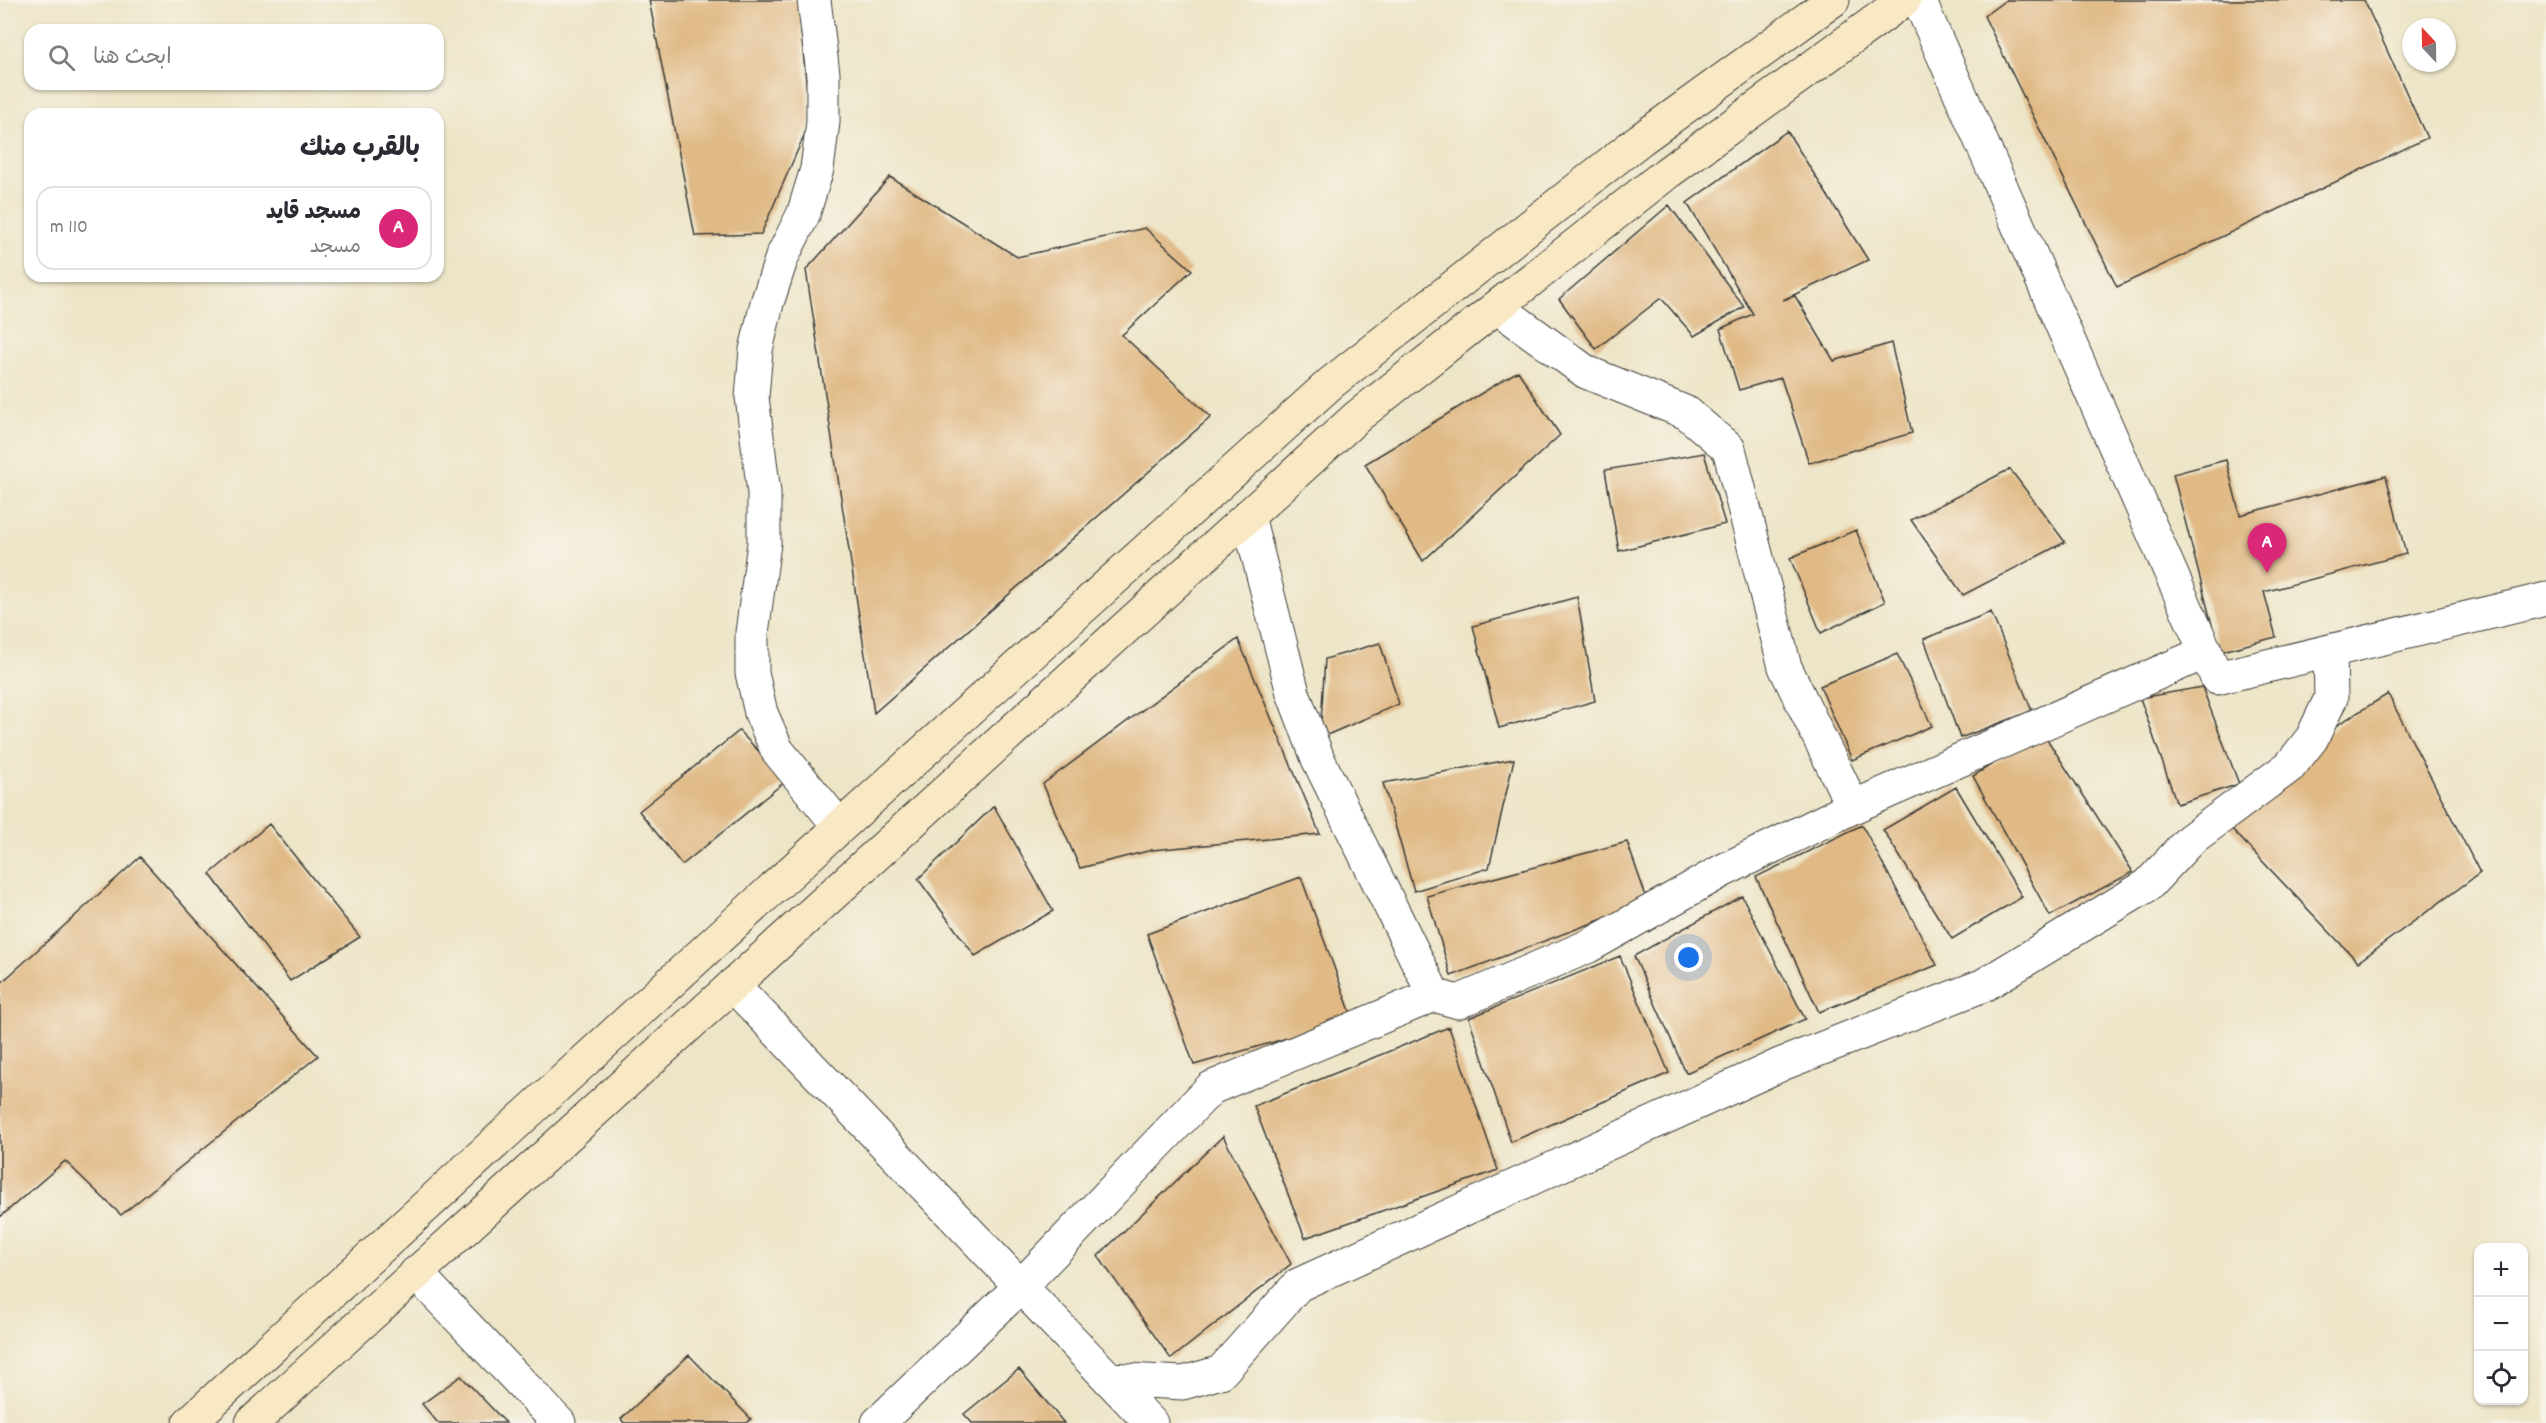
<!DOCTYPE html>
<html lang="ar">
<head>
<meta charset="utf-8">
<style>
  body { margin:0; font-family:Dekko,"Playpen Sans Arabic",sans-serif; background:#f7f7f7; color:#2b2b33; direction:rtl }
  .controls { position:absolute; right:18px; bottom:18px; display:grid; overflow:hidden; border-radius:12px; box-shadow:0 2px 4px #0004 }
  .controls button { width:54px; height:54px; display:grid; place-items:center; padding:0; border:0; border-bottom:2px solid #e1e1e2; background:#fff; color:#2b2b33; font:30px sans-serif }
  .compass { position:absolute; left:2402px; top:18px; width:54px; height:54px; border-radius:50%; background:#fff; box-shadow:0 2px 4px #0004; rotate:338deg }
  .you { position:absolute; left:1689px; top:958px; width:21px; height:21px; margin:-15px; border:4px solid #fff; border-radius:50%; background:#1a73e8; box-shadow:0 0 0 9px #1a73e833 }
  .badge { display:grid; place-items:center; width:39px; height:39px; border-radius:50%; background:#db2777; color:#fff; font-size:20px; font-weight:700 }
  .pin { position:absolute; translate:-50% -50px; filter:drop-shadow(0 2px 3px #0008) }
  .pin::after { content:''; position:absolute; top:32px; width:21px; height:18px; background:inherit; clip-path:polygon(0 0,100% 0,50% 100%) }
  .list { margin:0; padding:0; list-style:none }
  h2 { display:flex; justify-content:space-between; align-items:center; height:78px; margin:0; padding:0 24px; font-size:26px }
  h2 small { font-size:20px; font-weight:400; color:#7c7c81 }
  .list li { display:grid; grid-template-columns:39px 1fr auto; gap:18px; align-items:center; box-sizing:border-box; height:84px; margin:0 12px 12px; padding:0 12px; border:2px solid #e1e1e2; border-radius:18px }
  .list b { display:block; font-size:22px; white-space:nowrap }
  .list p { margin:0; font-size:20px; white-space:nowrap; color:#7c7c81 }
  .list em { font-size:20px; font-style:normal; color:#7c7c81 }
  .icon { flex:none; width:33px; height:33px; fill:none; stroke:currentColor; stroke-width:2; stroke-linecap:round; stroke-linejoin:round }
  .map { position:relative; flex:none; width:2546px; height:1423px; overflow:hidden; direction:ltr }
  .search { position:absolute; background:#fff; box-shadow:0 2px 4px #0004; left:24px; top:24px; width:420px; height:66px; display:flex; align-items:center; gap:15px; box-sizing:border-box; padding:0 21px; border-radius:18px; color:#7c7c81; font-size:22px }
  .panel { position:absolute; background:#fff; box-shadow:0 2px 4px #0004; left:24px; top:108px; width:420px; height:174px; border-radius:18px; direction:rtl }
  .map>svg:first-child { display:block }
  .building { fill:#e0b985 }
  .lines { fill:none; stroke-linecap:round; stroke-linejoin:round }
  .street-casing { stroke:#3b3a36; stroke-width:35 }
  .secondary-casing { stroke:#3b3a36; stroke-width:35 }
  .street { stroke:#fff; stroke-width:33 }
  .secondary { stroke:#f8e8c3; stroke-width:33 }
</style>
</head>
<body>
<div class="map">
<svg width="2546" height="1423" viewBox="0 0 2546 1423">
  <rect width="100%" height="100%" fill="#f7f3e8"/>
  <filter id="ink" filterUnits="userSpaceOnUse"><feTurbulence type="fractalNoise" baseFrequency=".0167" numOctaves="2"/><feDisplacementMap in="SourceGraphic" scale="12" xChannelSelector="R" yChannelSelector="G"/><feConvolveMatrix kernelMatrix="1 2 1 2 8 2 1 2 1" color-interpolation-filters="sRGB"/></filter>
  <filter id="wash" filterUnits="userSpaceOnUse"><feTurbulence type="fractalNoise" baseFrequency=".008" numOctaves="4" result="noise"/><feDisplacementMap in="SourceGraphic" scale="24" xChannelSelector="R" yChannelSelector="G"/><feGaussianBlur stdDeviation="1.35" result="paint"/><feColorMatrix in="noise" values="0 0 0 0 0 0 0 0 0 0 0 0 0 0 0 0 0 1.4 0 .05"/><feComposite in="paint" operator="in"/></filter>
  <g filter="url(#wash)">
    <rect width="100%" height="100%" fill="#ede5c7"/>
    <g id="blocks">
      <path class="building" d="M649 0H798L810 122 761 234 695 236Z
        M2006 0H2364L2427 138 2117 287 1984 16Z
        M1787 131 1868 260 1783 300 1795 296 1834 361 1891 343 1912 433 1809 463 1781 378 1739 390 1720 329 1753 314 1687 203Z
        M890 177 1017 257 1145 228 1192 270 1122 335 1211 417 874 713 806 270Z
        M1669 205 1744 307 1694 336 1661 298 1596 349 1559 299Z
        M1518 371 1560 435 1423 561 1365 464Z
        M1704 453 1725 524 1619 551 1605 470Z
        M2226 460 2240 515 2386 476 2406 554 2264 592 2276 637 2219 652 2173 474Z
        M2010 469 2065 542 1963 595 1911 520Z
        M1856 530 1885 602 1821 633 1790 558Z
        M1577 597 1595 701 1499 728 1473 626Z
        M1991 612 2032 711 1960 738 1924 639Z
        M1238 639 1320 834 1152 850 1080 868 1043 784Z
        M1380 643 1399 704 1320 738 1325 659Z
        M1897 654 1932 726 1852 760 1820 686Z
        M2202 687 2239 784 2177 804 2140 698Z
        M2388 694 2480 873 2358 962 2230 827 2337 725Z
        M739 731 787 780 682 865 639 811Z
        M2043 733 2133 872 2050 916 1973 776Z
        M1514 759 1489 868 1414 891 1383 783Z
        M1956 787 2022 897 1952 939 1883 830Z
        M994 806 1053 911 975 956 918 879Z
        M269 824 360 937 290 981 210 874Z
        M1862 825 1937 965 1819 1012 1756 877Z
        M1627 842 1648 902 1451 976 1427 896Z
        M140 857 318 1056 121 1215 65 1161 0 1217V984Z
        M1301 877 1353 1019 1194 1065 1147 934Z
        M1742 896 1805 1019 1686 1073 1634 956Z
        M1620 956 1669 1073 1511 1142 1469 1018Z
        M1449 1027 1498 1170 1305 1238 1254 1106Z
        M1223 1136 1291 1264 1171 1359 1098 1256Z
        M689 1355 751 1419 747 1423H624L621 1419Z
        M1019 1369 1064 1423H972L964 1414Z
        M461 1376 506 1423H438L422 1404Z"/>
    </g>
  </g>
  <g filter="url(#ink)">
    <use href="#blocks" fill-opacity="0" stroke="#3b3a36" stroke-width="1.5"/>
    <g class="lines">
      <defs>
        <path id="street" d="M814 0 823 74V122L817 169 803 215 782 257 767 303 756 350 752 397 764 493V543L752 633V673L761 713 777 750 840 827
          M1919 0 2217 678 2546 599
          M1497 307 1586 372 1687 413 1729 449 1785 667 1853 807 2206 652
          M1248 516 1293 693 1318 759 1434 995 1458 1002 1589 946 1722 871 1853 807
          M733 985 1151 1423
          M416 1273 559 1423
          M1109 1379 1183 1383 1221 1372 1298 1285 1782 1064 1984 985 2148 885 2190 840 2290 766 2312 738 2331 698 2330 651
          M878 1423 1020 1287 1211 1088 1434 995"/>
        <path id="secondary" d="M189 1423 840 827 1331 383 1641 139 1833 0
          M252 1423 1358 416 1667 173 1904 0"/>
      </defs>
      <use href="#street" class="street-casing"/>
      <use href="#secondary" class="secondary-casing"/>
      <use href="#street" class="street"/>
      <use href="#secondary" class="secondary"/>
    </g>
  </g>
</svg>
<div class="controls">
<button>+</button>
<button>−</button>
<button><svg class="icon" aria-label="locate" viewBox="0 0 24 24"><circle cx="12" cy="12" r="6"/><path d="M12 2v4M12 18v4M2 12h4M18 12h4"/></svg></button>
</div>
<svg class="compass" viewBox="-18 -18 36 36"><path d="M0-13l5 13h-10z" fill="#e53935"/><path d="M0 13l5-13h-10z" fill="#7c7c81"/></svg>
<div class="you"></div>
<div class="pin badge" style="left:2267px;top:573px">A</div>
<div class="search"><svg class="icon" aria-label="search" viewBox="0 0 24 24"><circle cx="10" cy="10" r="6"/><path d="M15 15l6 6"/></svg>ابحث هنا</div>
<section class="panel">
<h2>بالقرب منك<small></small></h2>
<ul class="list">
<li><span class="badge">A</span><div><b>مسجد قايد</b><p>مسجد</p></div><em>110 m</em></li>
</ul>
</section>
</div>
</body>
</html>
